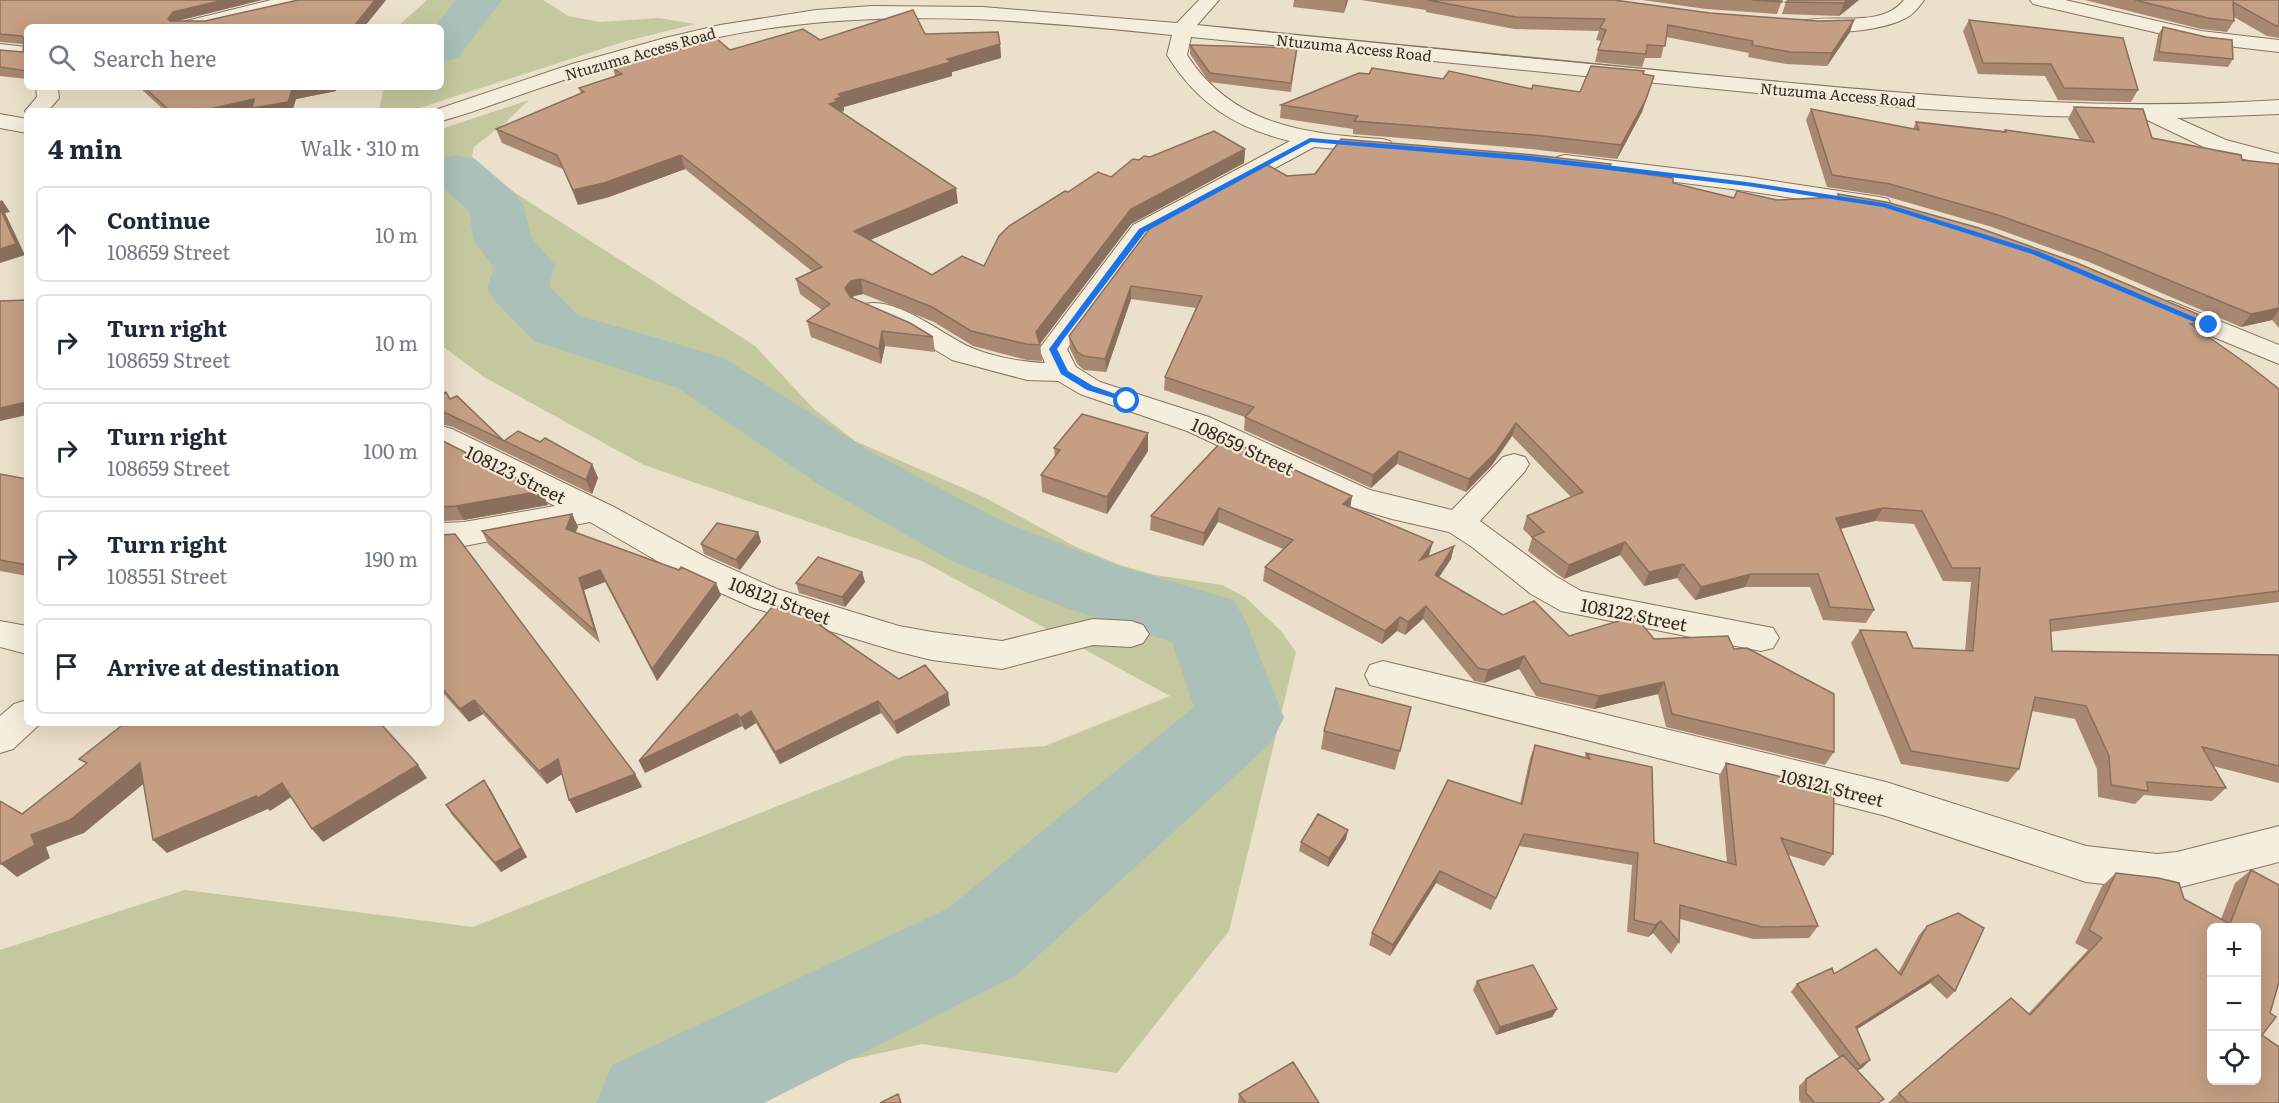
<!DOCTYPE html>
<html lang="en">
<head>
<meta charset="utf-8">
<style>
  body { margin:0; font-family:Literata,serif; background:#f2f2f3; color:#1f2937 }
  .controls { position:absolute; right:18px; bottom:18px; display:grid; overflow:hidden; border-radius:9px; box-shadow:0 6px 24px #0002 }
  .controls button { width:54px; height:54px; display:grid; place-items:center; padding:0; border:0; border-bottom:2px solid #e0e1e3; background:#fff; color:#1f2937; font:30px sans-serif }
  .stop { position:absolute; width:18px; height:18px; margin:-14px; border:4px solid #1a73e8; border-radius:50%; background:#fff }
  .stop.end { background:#1a73e8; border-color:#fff; box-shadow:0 2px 6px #0008 }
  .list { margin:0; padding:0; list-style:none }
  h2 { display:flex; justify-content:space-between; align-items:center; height:78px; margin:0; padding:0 24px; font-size:26px }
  h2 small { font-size:20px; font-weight:400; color:#747a83 }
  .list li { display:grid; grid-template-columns:39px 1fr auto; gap:18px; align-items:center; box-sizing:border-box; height:96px; margin:0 12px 12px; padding:0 12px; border:2px solid #e0e1e3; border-radius:9px }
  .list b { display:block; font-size:22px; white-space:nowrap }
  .list p { margin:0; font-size:20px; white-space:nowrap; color:#747a83 }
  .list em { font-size:20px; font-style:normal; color:#747a83 }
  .icon { flex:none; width:33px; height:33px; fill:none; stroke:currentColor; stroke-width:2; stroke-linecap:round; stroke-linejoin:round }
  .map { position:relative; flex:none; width:2279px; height:1103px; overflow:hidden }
  .search { position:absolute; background:#fff; box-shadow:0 6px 24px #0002; left:24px; top:24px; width:420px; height:66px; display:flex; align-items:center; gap:15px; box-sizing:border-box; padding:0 21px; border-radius:9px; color:#747a83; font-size:22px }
  .panel { position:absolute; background:#fff; box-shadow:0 6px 24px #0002; left:24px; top:108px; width:420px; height:618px; border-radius:9px }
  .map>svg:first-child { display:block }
  .green { fill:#c4c89e }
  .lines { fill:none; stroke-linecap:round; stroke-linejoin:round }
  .river { fill:#aac0b9; fill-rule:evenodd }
  .minor-casing { stroke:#867360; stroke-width:2 }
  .minor { fill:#f6eedc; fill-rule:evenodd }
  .wall { fill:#a98871 }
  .shaded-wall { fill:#8a6f5c }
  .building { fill:#c59e83; stroke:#8a6f5c; stroke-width:1.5; fill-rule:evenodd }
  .route { fill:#1a73e8 }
  .labels { text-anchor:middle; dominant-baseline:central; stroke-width:4.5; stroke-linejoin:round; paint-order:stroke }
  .far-street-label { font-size:15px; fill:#382c22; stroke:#f3ebd8 }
  .street-label { font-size:18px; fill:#382c22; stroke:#f3ebd8 }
</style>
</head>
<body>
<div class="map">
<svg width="2279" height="1103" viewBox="0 0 2279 1103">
  <rect width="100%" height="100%" fill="#ebe0c9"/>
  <path class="green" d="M427 0H543L568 16 600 22 659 18 695 24 626 41 410 111H379L384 87H441V27H397Z
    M529 100 506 122 474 147 472 156 487 175 755 346 814 409 855 441 986 498 1074 546 1120 565 1155 575 1222 585 1245 597 1280 630 1296 652 1229 931 1117 1073 922 1044 652 1103H0V950L185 890 473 927 904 756 1045 746 1170 696 922 561 644 465 484 377 441 345V129Z"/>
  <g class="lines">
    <path class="river" d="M456 0H502L458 58 441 62V27H434Z
      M456 155 475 159 516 194 524 206 531 237 555 265 549 286 578 315 724 358 871 452 1006 523 1119 566 1234 600 1246 622 1284 718 1271 743 1017 975 764 1103H596L612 1065 947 909 1194 707 1172 642 1066 608 952 561 821 486 678 388 534 341 496 302 487 289 494 267 474 242 469 211 441 186V158Z"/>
    <defs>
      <path id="minor" d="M271 0H313L310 4 209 27H175L178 23Z
        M1199 0H1219L1197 25C1367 43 1537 59 1707 75 1898 93 2088 113 2279 100V114L2177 118 2226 140 2279 154V168L2210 150 2143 118 2047 116 1908 108 1191 37 1187 55C1233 126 1306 134 1382 139L1390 141 1393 146 1390 151 1382 153 1314 147 1151 235 1067 349 1076 367 1100 382 1209 417 1370 490 1452 510 1503 457 1514 454 1525 457 1529 464 1525 471 1480 521 1555 576 1581 591 1773 628 1779 638 1773 648 1761 651 1561 611 1531 594 1472 547 1449 532 1392 519 1348 506 1187 431 1080 394 1058 381 1027 380 952 360 913 336 865 316 862 310 865 304C897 296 944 336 972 348 994 357 1022 362 1045 363L1039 349 1133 225 1290 141C1235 128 1197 103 1167 55L1172 35C1021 19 869 6 719 37 659 50 599 68 540 88 507 99 475 112 441 121V111H432L572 64 665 38 720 25 816 10 872 6 983 7 1177 23Z
        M1904 0H1924C1918 8 1913 15 1904 19 1879 31 1828 36 1802 29L1799 25 1802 21C1833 13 1881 29 1904 0Z
        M2030 0H2065L2201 31 2279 40V52L2201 43 2033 4Z
        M0 44 27 47V59L0 56Z
        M36 87H58L59 98 48 111H27V114L25 111 37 97Z
        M0 114 27 119V133L0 128Z
        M1565 155 1747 177 1879 197 1888 199 1891 204 1888 209 1879 211 1747 191 1557 167 1553 162 1557 157Z
        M2170 301 2279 345V364L2160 315 2157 309 2160 303Z
        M441 426 452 429 614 507 707 558 777 589 899 626 932 632 1002 641 1093 619 1131 621 1143 625 1149 634 1143 643 1131 647 1093 645 1002 669 932 660 899 652 754 608 683 576 590 522 464 546 441 547V523L464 522 555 506 441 448Z
        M0 621 27 626V654L0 647Z
        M1383 661 1886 782 2086 846 2157 854 2177 852 2279 826V862L2177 888 2157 890 2086 882 1886 816 1370 685 1365 675 1370 665Z
        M27 700V723H41L13 749 0 753V716L14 704Z"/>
    </defs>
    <use href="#minor" class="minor-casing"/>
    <use href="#minor" class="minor"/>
  </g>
  <path class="wall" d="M0 0H262L177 21H205L298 0H386L364 27H27V79L0 76V50L23 52V44L0 42Z
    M1294 0H1348L1344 13 1293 7Z
    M1361 0H1614L1850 32 1827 66 1786 64 1748 57 1749 53 1666 37 1661 58H1645L1642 67 1595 62 1598 50 1602 41 1596 40 1599 31 1514 29 1426 12V10Z
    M1642 0H1782L1777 14 1706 9Z
    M1859 0 1839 16 1782 14 1786 2Z
    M2085 0H2279V38L2267 36 2234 17V21L2227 32 2201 29Z
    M1969 20 2138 90 2131 102 2058 100 2045 76 1978 74 1963 31Z
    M2163 27 2206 37 2233 59 2228 67 2153 61 2158 35Z
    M925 34 1000 44 1001 58 952 72V76L844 107V111L841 112 958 203 870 240 932 275 984 266 1068 192 1111 177 1139 160 1150 157 1245 149 1244 163 1131 224 1040 344 1042 361 1027 360 973 346 934 322 863 294 854 296 852 298 933 337 935 352 885 346 881 364 811 337 807 321 822 310 800 294 796 279 813 272 685 169 609 197 578 205 563 169 502 143 496 129 581 93 579 88 615 76 613 68 730 50 820 40Z
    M1190 45 1297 48 1291 92 1209 82 1190 54Z
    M1369 74 1532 89 1580 92 1643 74 1650 89 1642 112 1617 159 1531 149 1353 134V129L1280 118 1281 105Z
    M139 87H335L336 91 296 99 292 111H254L253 109 244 111H165Z
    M2074 107 2152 138 2242 160 2279 164V328L2272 320 2241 327 2089 262 1992 227 1885 196 1827 187 1806 120 1811 109 1913 129 1916 122 2004 131 2005 130 2080 140 2068 119Z
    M1609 170 1734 198 1777 200 1837 197 1838 194 2214 321 2205 334 2279 389V602L2050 632 2052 651 2279 655V783L2213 766 2226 788 2212 801 2144 795 2135 804 2098 797 2097 769 2075 719 2032 711 2019 769 2008 782 1901 764 1851 643 1860 630 1913 648 1965 651 1971 582 1943 581 1914 524 1875 521 1841 529 1874 610 1866 623 1823 620 1810 587H1745L1695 600 1677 578 1644 586 1620 555 1564 579 1528 551 1532 538 1523 529 1527 516 1571 497 1512 436 1492 465 1466 492 1397 464 1371 488 1244 430 1245 417 1164 390 1165 377 1196 308 1131 299 1106 372 1084 370 1078 365 1070 349 1069 336 1153 224 1287 176Z
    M441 395 450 399 504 441 540 442 592 464 598 478 592 494 453 427 441 424Z
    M1225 438 1352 496 1350 507 1429 555V556L1454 546 1451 559 1439 577 1503 615 1569 636 1654 639 1734 649 1834 752 1825 765 1666 727 1658 694 1594 709 1536 696 1519 669 1484 683 1474 681 1423 619 1405 635 1397 631 1382 644 1263 581 1265 567 1283 549 1218 522 1203 546 1150 530 1151 516Z
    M441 440 548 505 464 520 441 521Z
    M1054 448 1148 451 1107 514 1042 492 1041 475 1055 457Z
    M0 474 27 479V576L0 571Z
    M572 514 578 527 575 533 721 595 657 681 605 582 584 590 600 643 488 544 482 531Z
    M758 532 761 542 740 570 704 554 701 544Z
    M441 535 635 774 642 787 576 813 562 774 547 784 483 714 469 722 441 691Z
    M862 572 865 582 845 607 799 593 796 583Z
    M824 627 899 679 950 705 897 734 881 713 780 764 756 723 745 730 742 726 645 773Z
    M1411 707 1395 770 1321 749 1324 731Z
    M1535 745 1585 757 1586 753 1654 843 1727 862 1719 776 1726 763 1833 854 1824 866 1788 855 1818 926 1809 938 1753 939 1680 919 1679 942 1671 954 1653 933 1648 937 1627 932 1632 865 1519 846 1491 910 1436 883 1390 956 1369 945 1372 933 1448 780 1520 804 1530 758Z
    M490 789 527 857 501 872 452 815 446 805Z
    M1346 839 1328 867 1299 851 1301 842Z
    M2251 870 2262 1035 2279 1103H1888L1899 1093 2028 1014 2088 950 2075 943 2102 886 2116 873 2184 899 2221 919 2235 883Z
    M1927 926 1955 991 1947 999 1930 983 1857 1029 1870 1060 1862 1068 1857 1070 1879 1103H1801L1799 1101V1086L1806 1079 1839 1057 1791 992 1797 984 1834 974 1898 973 1919 935Z
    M1477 981 1557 1009 1552 1017 1496 1035 1473 990Z
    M1239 1094 1319 1103H1238Z"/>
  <path class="shaded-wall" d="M224 0H262L177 21 173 27 168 19 173 12Z
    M375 0H386L364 27H356L355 25Z
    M1346 0H1348L1344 13Z
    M1848 0H1859L1839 16 1844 3Z
    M1854 20 1850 32 1827 66 1832 53Z
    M1000 44 1001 58 952 72V76L844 107V111L840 112 829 104 835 99 838 94 947 59Z
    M1654 76 1642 112 1617 159 1621 145Z
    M308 87H335L336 91 296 99 292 111H254L253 109 244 111H201Z
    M195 108 197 111H181Z
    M1245 149 1244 163 1131 224 1039 345 1036 332 1131 209Z
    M681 155 685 169 609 197 578 205 573 190Z
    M956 188 958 203 856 246 854 231Z
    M2 200 10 212 5 213 25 255 0 263V201Z
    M861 279 863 294 854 296 848 303 845 288 851 281Z
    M1131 286V299L1106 372 1105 359Z
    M2279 308V310L2272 320 2241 327 2251 314Z
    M882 331 885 346 881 364 879 349Z
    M27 402V415L0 421V408Z
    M1516 423 1512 436 1492 465 1466 492 1469 479Z
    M1148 433V451L1107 514V497Z
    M1399 451 1397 464 1371 488 1373 475Z
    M592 464 598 478 592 494 586 480Z
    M542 491 548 505 464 520 456 506Z
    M1352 496 1350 509 1343 504Z
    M1219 508 1218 522 1203 546 1204 533Z
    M1883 508 1875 521 1829 531 1836 518Z
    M572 514 578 527 572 541 566 529Z
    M758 532 761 542 740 570 736 560Z
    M1433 542 1429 555 1417 573 1420 560Z
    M1625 542 1620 555 1564 579 1569 565Z
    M1454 546 1451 559 1432 588 1435 575Z
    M1683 564 1677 578 1644 586 1649 572Z
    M600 570 605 582 584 590 600 643 595 631 579 578Z
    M862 572 865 582 845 607 842 597Z
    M1751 574 1745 587 1695 600 1701 587Z
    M716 583 721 595 657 681 652 669Z
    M1426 606 1423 619 1405 635 1408 622Z
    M1400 617 1397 631 1382 644 1385 631Z
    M822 619 825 632 818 624Z
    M1524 656 1519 669 1484 683 1488 670Z
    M1664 682 1658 694 1594 709 1599 696Z
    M948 693 950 705 897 734 894 722Z
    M474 700 483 714 469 722 460 709Z
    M878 701 881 713 780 764 775 752Z
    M751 711 756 723 745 730 740 718Z
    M737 714 742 726 645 773 639 761Z
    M558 759 565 772 547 784 539 771Z
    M140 763 153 776 84 833 46 847 50 858 17 877 1 864 31 835Z
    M418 765 427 778 323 842 312 829Z
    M635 774 642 787 576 813 569 800Z
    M484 780 490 789 527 857 501 872 495 863Z
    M282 783 293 796 270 811 268 809 167 853 153 840Z
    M1348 830 1346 839 1328 867 1329 858Z
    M1440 871 1436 883 1390 956 1393 945Z
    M1661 921 1653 933 1648 937 1655 925Z
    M1938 975 1930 983 1848 1035 1856 1027Z
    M1557 1009 1552 1017 1496 1035 1500 1027Z
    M1870 1060 1862 1068 1852 1074 1860 1066Z"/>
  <path class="building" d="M0 0H224L173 12 168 19 170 21H205L298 0H375L355 25H340V27H27V71L0 67V50L23 52 24 39 22 36 0 34Z
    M1428 0H1614L1710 13 1819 21 1854 20 1832 53 1790 52 1752 45 1753 41 1668 25 1665 46 1647 45 1646 54 1598 50 1606 30 1600 28 1605 19 1516 17Z
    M1752 0H1782V2Z
    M1789 0H1848L1844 3 1786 2Z
    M2135 0H2279V26L2274 25 2233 2 2234 21 2208 18Z
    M913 10 925 34 998 32 1000 44 947 59 951 62 838 94 842 97 835 99 838 101 829 104 956 188 854 231 932 275 962 256 984 266 999 236 1009 226 1065 191 1068 192 1098 172 1111 177 1133 159 1139 160 1144 156 1150 157 1214 131 1245 149 1131 209 1036 332 1040 345 1026 344 971 331 932 307 861 279 851 281 845 288 850 297 910 323 933 337 882 331 879 349 807 321 830 304 796 279 822 267 681 155 604 183 573 190 557 155 496 129 584 92 579 88 622 74 613 68 717 39 730 50 803 29 820 40Z
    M1969 20 2123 38 2138 90 2064 88 2051 64 1983 63Z
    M2163 27 2206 37 2232 40 2233 59 2159 52Z
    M1190 45 1297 48 1291 83 1210 73Z
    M1591 66 1644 71 1643 74 1654 76 1646 99 1621 145 1534 135 1354 121 1358 116 1281 105 1359 73 1369 74 1372 68 1443 79 1449 71 1532 89 1533 85 1580 92Z
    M144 87H308L292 90 288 102 252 108 254 99 201 111H196L195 108 181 111H170Z
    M2074 107 2143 109 2152 138 2241 155 2242 160 2279 164V308L2251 314 2096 250 1998 215 1890 184 1832 175 1811 109 1919 130 1916 122 2006 132 2005 130 2094 142Z
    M1341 139 1534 155 1611 164 1608 169 1673 178V183L1734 198 1737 191 1777 200 1839 197 1838 194 1886 202 1979 228 2077 263 2214 321 2190 324 2247 364 2279 389V591L2050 620 2052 651 2279 655V766L2202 747 2226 788 2147 782 2148 791 2111 785 2109 756 2086 706 2035 697 2019 769 1911 751 1860 630 1906 632 1913 648 1973 651 1980 568H1952L1922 511 1883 508 1836 518 1874 610 1830 607 1818 574H1751L1701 587 1683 564 1649 572 1625 542 1569 565 1532 537 1544 532 1527 516 1583 492 1516 423 1496 452 1469 479 1399 451 1373 475 1245 417 1254 407 1165 377 1202 296 1131 286 1105 359 1084 356 1077 352 1069 336 1153 224 1266 164 1287 176 1315 174Z
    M0 208 16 244 0 249Z
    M27 300V402L0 408V301Z
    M446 392 450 399 457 396 504 441 518 431 540 442 545 438 592 464 586 480 446 413 441 412V395Z
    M1082 414 1148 433 1107 497 1041 475 1060 450 1054 448Z
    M1225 438 1352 496 1343 504 1433 542 1420 560 1454 546 1435 575 1503 615 1534 601 1569 636 1635 616 1654 639 1728 636 1734 649 1747 648 1834 694V752L1672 714 1664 682 1599 696 1541 683 1524 656 1488 670 1478 668 1426 606 1408 622 1400 617 1385 631 1265 567 1293 540 1219 508 1204 533 1151 516Z
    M441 440 542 491 456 506 441 507Z
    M0 474 27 479V565L0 560Z
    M572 514 566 529 679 570 681 567 716 583 652 669 600 570 579 578 595 631 482 531Z
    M717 523 758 532 736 560 701 544Z
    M455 534 635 774 569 800 558 759 539 771 474 700 460 709 441 687V535Z
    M818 557 862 572 842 597 796 583Z
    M774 605 822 619 818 624 899 679 925 665 948 693 894 722 878 701 775 752 751 711 740 718 737 714 639 761Z
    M1336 688 1411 707 1400 751 1324 731Z
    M125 723H272L280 725 279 723H380L418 765 312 829 282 783 258 798 256 796 153 840 140 763 70 820 31 835 35 845 1 864 0 861V801L22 814 87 763 79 759Z
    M1535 745 1590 759 1586 753 1652 767 1654 843 1736 865 1726 763 1834 790 1833 854 1781 838 1818 926 1762 927 1680 905 1679 942 1661 921 1655 925 1634 920 1638 853 1524 834 1496 898 1440 871 1393 945 1372 933 1448 780 1522 804Z
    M484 780 521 848 495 863 446 805Z
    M1318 814 1348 830 1329 858 1301 842Z
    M2251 870 2279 885V982L2270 1013 2276 1017 2262 1035 2279 1047V1103H1908L1899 1093 2011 998 2030 1015 2102 938 2089 930 2116 873 2158 878 2179 883 2184 899 2230 924ZM2211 927H2256V1080H2211Z
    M1958 913 1984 928 1955 991 1938 975 1856 1027 1870 1060 1860 1066 1797 984 1832 968 1834 974 1876 949 1901 975 1927 926Z
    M1533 965 1557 1009 1500 1027 1477 981Z
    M1843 1055 1884 1099 1878 1103H1815L1806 1093V1079Z
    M1293 1062 1319 1103H1244L1245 1102 1239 1094Z
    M898 1094 901 1103H880Z"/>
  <path class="route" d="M1310 138 1531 156 1747 182 1884 203 2038 251 2213 325 2206 327 2032 254 1883 207 1747 186 1531 161 1311 142 1145 232 1063 340 1057 349 1068 371 1093 386 1130 399V403L1087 390 1061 374 1049 349 1139 229Z"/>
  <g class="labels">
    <g class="far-street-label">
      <text transform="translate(1354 47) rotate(6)">Ntuzuma Access Road</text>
      <text transform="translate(640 53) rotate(-16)">Ntuzuma Access Road</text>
      <text transform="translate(1838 94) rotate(5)">Ntuzuma Access Road</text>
    </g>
    <g class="street-label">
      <text transform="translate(1243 446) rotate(25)">108659 Street</text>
      <text transform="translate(516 474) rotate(26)">108123 Street</text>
      <text transform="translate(780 600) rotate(20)">108121 Street</text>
      <text transform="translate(1634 614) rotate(11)">108122 Street</text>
      <text transform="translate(1832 787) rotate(14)">108121 Street</text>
    </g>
  </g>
</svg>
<div class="controls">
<button>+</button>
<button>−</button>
<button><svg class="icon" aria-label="locate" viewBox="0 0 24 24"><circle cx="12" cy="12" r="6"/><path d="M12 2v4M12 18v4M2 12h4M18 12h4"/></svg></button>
</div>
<div class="stop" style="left:1127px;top:401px"></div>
<div class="stop end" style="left:2209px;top:325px"></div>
<div class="search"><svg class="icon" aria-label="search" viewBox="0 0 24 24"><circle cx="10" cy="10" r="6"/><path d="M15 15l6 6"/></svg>Search here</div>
<section class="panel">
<h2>4 min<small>Walk · 310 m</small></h2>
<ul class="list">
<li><svg class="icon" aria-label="ahead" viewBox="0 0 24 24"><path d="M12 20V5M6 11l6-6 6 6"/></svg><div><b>Continue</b><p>108659 Street</p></div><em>10 m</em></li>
<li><svg class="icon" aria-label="right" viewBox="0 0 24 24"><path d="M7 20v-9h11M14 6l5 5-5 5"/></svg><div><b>Turn right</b><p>108659 Street</p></div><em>10 m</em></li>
<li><svg class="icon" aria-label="right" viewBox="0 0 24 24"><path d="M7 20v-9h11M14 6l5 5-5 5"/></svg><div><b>Turn right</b><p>108659 Street</p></div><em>100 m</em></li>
<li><svg class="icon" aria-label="right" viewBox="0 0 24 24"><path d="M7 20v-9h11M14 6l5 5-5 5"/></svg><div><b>Turn right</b><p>108551 Street</p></div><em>190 m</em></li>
<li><svg class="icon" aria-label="arrive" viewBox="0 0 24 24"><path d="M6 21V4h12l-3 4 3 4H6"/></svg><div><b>Arrive at destination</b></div></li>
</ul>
</section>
</div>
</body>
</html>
